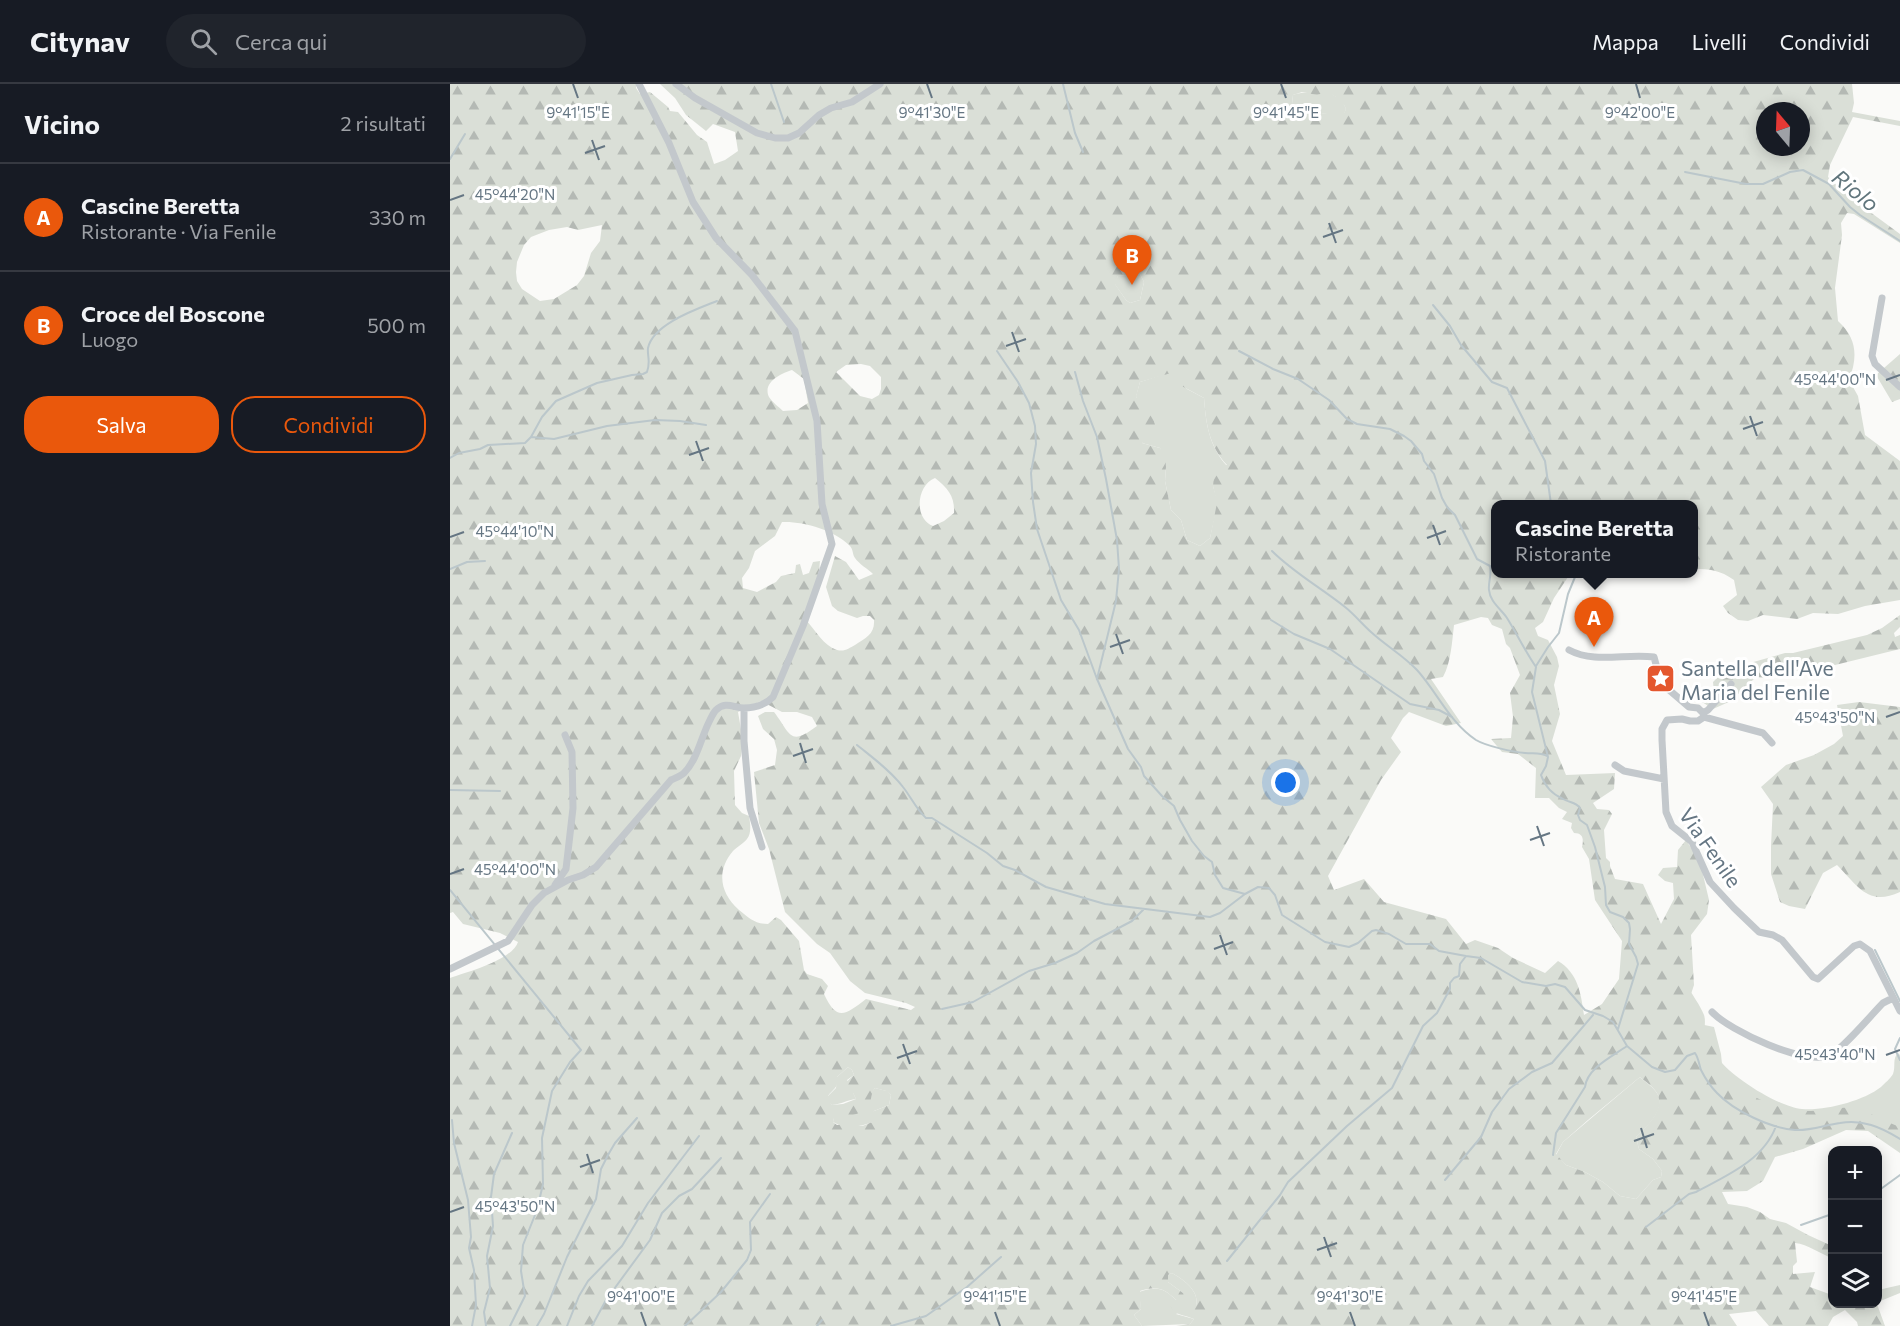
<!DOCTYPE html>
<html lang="it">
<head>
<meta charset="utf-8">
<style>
  body { margin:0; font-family:Commissioner,sans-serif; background:#20242c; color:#f1f3f6 }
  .controls { position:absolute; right:18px; bottom:18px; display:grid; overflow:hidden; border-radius:12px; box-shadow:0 3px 15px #0003 }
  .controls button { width:54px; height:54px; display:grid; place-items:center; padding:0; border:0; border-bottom:2px solid #363941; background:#171b24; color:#f1f3f6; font:30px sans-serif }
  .compass { position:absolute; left:1306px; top:18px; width:54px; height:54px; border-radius:50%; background:#171b24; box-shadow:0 3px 15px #0003; rotate:341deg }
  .you { position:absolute; left:836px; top:699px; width:21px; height:21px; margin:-15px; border:4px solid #fff; border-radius:50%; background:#1a73e8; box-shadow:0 0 0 9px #1a73e833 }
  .badge { display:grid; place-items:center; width:39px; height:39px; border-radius:50%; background:#ea580c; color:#fff; font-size:20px; font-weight:700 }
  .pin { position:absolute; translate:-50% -50px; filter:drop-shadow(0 2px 3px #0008) }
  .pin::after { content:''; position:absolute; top:32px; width:21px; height:18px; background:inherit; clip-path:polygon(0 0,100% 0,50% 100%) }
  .popup { position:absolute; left:1041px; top:416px; width:207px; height:78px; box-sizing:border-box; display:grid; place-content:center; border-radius:12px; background:#171b24; filter:drop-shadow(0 2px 4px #0005); font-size:20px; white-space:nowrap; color:#9ea1a6 }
  .popup b { font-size:22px; color:#f1f3f6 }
  .popup::after { content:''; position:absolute; left:50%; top:100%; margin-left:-12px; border:12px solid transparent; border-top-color:#171b24 }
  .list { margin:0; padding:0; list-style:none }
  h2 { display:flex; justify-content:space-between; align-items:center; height:78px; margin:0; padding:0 24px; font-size:26px }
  h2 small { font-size:20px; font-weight:400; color:#9ea1a6 }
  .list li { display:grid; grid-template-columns:39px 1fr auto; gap:18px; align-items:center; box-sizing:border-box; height:108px; padding:0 24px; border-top:2px solid #363941 }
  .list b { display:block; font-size:22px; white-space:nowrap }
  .list p { margin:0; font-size:20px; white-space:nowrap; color:#9ea1a6 }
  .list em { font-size:20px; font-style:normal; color:#9ea1a6 }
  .actions { display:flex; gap:12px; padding:18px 24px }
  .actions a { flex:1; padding:14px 0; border:2px solid #ea580c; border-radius:24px; text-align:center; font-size:21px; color:#ea580c }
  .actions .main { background:#ea580c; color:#fff }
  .icon { flex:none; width:33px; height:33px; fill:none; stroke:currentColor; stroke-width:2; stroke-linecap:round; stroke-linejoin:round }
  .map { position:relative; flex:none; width:1450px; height:1242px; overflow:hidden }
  header { display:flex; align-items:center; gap:36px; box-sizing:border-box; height:84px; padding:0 30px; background:#171b24; border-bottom:2px solid #363941 }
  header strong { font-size:28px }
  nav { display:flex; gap:33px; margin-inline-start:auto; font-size:21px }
  .search { width:420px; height:54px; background:#20242c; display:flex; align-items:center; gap:15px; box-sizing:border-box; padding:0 21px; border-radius:33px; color:#9ea1a6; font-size:22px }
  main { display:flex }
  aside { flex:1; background:#171b24 }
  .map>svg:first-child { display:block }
  .green { fill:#dadfd7 }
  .forest { fill:url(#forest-firs); fill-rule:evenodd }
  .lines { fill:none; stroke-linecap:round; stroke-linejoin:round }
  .stream { stroke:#bbc7cb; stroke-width:2 }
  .minor { stroke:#c3c8cc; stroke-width:7 }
  .ticks { fill:none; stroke:#657683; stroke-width:2 }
  .labels { text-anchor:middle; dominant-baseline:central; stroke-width:6; stroke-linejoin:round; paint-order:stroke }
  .poi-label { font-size:21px; fill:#657683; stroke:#fff; text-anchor:start }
  .street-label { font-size:21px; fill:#657683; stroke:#fff }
  .water-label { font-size:22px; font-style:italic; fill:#60757c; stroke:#fff }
  .ticks-label { font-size:15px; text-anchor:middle; fill:#657683; stroke:#fff; stroke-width:6; stroke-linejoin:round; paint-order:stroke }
</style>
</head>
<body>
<header>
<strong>Citynav</strong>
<div class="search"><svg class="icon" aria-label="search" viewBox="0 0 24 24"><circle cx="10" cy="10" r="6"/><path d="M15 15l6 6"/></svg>Cerca qui</div>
<nav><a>Mappa</a><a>Livelli</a><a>Condividi</a></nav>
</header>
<main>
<aside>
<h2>Vicino<small>2 risultati</small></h2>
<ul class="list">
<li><span class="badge">A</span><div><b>Cascine Beretta</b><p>Ristorante · Via Fenile</p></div><em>330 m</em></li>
<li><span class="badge">B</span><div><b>Croce del Boscone</b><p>Luogo</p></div><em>500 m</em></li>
</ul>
<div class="actions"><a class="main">Salva</a><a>Condividi</a></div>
</aside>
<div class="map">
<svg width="1450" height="1242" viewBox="0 0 1450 1242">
  <defs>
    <pattern id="forest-firs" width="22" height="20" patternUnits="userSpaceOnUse" patternTransform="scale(1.5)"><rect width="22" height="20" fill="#dadfd7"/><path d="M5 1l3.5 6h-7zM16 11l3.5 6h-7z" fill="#b4b9b4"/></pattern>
  </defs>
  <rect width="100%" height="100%" fill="#fafaf8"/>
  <path class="green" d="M877 7C885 12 893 16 896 25L894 30C875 32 860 27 842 20L843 11C857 6 863 12 877 7Z
    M690 190 694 198 690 216 680 219 676 216 664 199 668 192Z
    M721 288 737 305 754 314C756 340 759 362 777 382L763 402 768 419 760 454 750 462 737 456 731 436 721 426 715 397 716 383 710 364 692 359 694 355 686 312 690 298Z
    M1238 903C1243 912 1250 921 1254 931 1256 937 1254 943 1255 949 1257 957 1263 967 1268 974 1281 993 1329 1023 1352 1025 1375 1027 1413 1017 1431 1003 1434 1000 1441 994 1443 990 1446 982 1442 975 1448 969L1450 971V1059L1417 1042 1339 1047 1188 934Z
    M398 983 402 986 404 991 397 996 406 1015C397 1016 392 1020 382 1021L378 1018V1012L386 1004 387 993Z
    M1190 993C1195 998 1205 1004 1208 1011 1215 1027 1196 1043 1186 1053L1189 1065 1203 1075 1212 1087 1211 1093 1203 1096 1186 1115 1170 1112 1153 1098 1135 1088 1116 1081 1106 1071 1113 1058Z
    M425 1004 437 1007 441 1011 439 1021 424 1027 422 1038C412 1043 394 1045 383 1038L384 1033 421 1009Z
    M722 1189C734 1196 750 1207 746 1222L726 1230 744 1235 740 1240 692 1242 684 1231 691 1225 689 1208C706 1202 713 1203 726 1216L733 1209 718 1198V1191Z"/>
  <path class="forest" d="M0 0H186V4L190 10 200 8 218 23 220 27 228 28 247 51 257 58 264 80 275 76 288 67 285 48 263 40 256 47 236 31 225 14 210 0H1402L1404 19 1402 28 1450 37V42L1403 33 1380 81 1378 93 1397 111 1450 150V159L1404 130 1397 129 1391 139 1392 151 1385 204 1388 237C1407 254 1408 273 1399 296L1408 312 1415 351 1450 377V516L1415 522 1388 530 1363 529 1347 535 1313 531 1298 537 1288 536 1278 529 1273 522 1287 511 1284 496C1270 486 1260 485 1243 485V420H1045V490H1120L1104 514 1093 538 1085 544 1088 552 1098 556 1107 573 1109 582 1104 601 1110 630 1102 657 1116 691 1165 689 1164 705 1143 719 1147 725 1159 726 1162 730 1154 746 1156 774 1160 778V782L1165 795 1193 800 1211 840 1224 815 1223 799 1215 797 1208 791 1213 784 1227 783 1228 766 1236 756 1250 778 1259 816 1257 830 1241 851 1244 901 1241 910 1231 920 1240 938 1264 943 1271 970 1273 990C1297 1012 1328 1028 1361 1027 1373 1027 1386 1023 1398 1024 1417 1025 1433 1037 1450 1043V1069L1418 1047 1396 1046 1353 1065 1325 1073 1313 1097 1297 1107 1272 1108 1278 1120 1297 1123 1310 1128 1320 1135 1336 1139 1358 1151 1382 1162V1174C1370 1170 1358 1160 1345 1159L1347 1178 1343 1182V1190L1365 1188 1360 1203 1382 1211V1220H1427L1435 1242H1408L1407 1238 1395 1226 1383 1233 1378 1242H1319L1306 1227 1279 1230 1287 1242H726L740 1240 744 1235C733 1230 724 1232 720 1220L728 1219 746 1222C750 1207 734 1196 722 1189L718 1191V1198L733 1209 735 1215 726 1216C713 1203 706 1202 690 1207L691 1225 684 1231 692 1242H0V894C18 888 62 876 68 858L50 849 13 840 3 828 0 829ZM852 8 867 11 877 8 886 13 887 18 894 21 896 25 894 29C875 32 860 27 842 20L843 11ZM1315 27H1351V63H1315ZM152 141 150 157 141 169 134 192 127 201 104 215 90 217 72 205 67 197 66 188 67 178 74 161 81 153 99 146 117 143 128 146ZM690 190 694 198 690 216 680 219 676 216 665 200 668 192ZM411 280 420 282 431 293V305L429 311 422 315 410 312 386 288 396 281ZM342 286 354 295 358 319 347 326 333 327C329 323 322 318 319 313 312 298 332 289 342 286ZM721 289 728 300 754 314C756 340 759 362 777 381L765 383 763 402 767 419 760 454 750 462 737 456 731 436 721 426 715 397 716 383 715 371 710 364 692 359 706 345 703 333 686 313 690 298ZM485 394C498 404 505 413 504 429L494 437 483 442C463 434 467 401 485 394ZM332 438C353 437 384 446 399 461 404 466 402 470 405 474 409 480 418 485 423 490L409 496 396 478 385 472 376 503 382 522 388 527 407 534 413 532H420L424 536C425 550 416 554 405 561 399 564 395 568 387 566 374 562 365 546 356 536L369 487 370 477 363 478 359 489 353 491 350 480 346 481 345 489 331 492 326 498 307 508 293 504 292 494 299 484 305 467 325 452ZM1031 533 1038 534 1042 541 1052 545 1056 560 1060 564 1070 591 1060 609 1063 633 1061 654 1041 655 1052 668 1068 670 1086 684 1085 714H1099L1109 724 1117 728 1112 735 1122 739 1121 744 1124 749C1133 749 1134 755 1132 763L1139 775 1145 816 1172 857 1169 895 1152 920 1134 931C1131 909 1128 889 1108 877L1095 889 1063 874 1048 864 1025 856 1016 860 996 835 934 818 914 795 884 806 878 792 931 696 951 668 941 654 953 634 959 628 996 642 1011 639 981 595 993 593C1001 578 1002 558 1004 541ZM311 617 332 628H347L362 633 367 642C339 663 341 650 324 628H315L308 632 313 645 324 655 327 666 325 681 304 688 309 739 319 765 335 828 367 860 380 869 400 897 415 909 456 919 465 923 461 926 416 915C395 931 387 938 374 910L378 902 372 895 357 890 354 886 349 857 331 836 326 833 318 840C305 840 299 834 289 826 270 809 266 787 283 767 287 763 294 759 297 755 302 749 300 738 299 732L292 729 285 721 284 687 291 672 293 657 288 628ZM398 983 402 986 404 991 394 1000 391 1008 403 1009 406 1015 393 1020 382 1021 378 1017V1012C384 1004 389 1004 387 993ZM1190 993C1196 998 1205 1004 1208 1011 1214 1027 1196 1043 1186 1053L1189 1065 1203 1075 1212 1087 1211 1093 1203 1096 1186 1115 1170 1112 1153 1098 1135 1088 1116 1081 1106 1070 1113 1058 1138 1036ZM425 1004 436 1007 441 1011 439 1021 424 1027 420 1032 422 1038C414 1042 409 1044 403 1039L387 1041 383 1038 384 1034C397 1032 414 1032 420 1018 422 1012 421 1009 425 1004Z
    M1450 270V315L1442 318 1426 291Z
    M1450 531V543L1444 549 1445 553 1450 551V565L1381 582 1343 587 1320 594 1306 593 1281 617 1263 625 1252 618 1264 608 1263 598 1275 586 1335 569H1343L1417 551 1432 544Z
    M1409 618 1450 623V808C1418 823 1408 802 1387 781L1373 789 1355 825 1339 822 1330 818 1321 790V762L1323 720 1311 703 1336 681 1364 671 1384 660 1393 652 1387 621Z
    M1450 1201V1209L1428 1218V1206Z"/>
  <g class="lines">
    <path class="stream" d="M321 0 334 38
      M613 0 625 49 633 68
      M0 75 15 50
      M1235 88 1296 100H1313L1340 88 1353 86 1379 100 1400 123 1410 131 1450 157
      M983 221 1000 242 1011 261 1042 298 1057 304 1095 377 1101 420
      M547 267 568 298 579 319 585 342 586 360 581 389 583 418 587 445 611 516 629 546 647 595 678 665 691 683 694 692 712 712 724 722 730 736 742 757 754 772 762 778 765 791 773 804 795 810 808 803 819 804 825 811 832 831 875 858 899 863 908 859 922 847 926 846 939 850 956 860H980L989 867 1016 872 1031 874 1072 898 1096 902 1105 900 1115 903 1135 926 1153 932 1163 938 1177 962 1202 983 1215 988 1225 986 1237 972 1245 969C1249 975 1249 981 1251 986 1255 994 1261 1003 1267 1009 1284 1027 1320 1044 1345 1046 1360 1047 1375 1041 1390 1039 1412 1035 1431 1043 1450 1055
      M789 267 823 285 848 295 879 316 897 335 907 340 940 345 954 352 961 357 972 370 974 377 984 390 992 414 997 423 1005 431 1027 475 1040 482C1042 491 1038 498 1039 506 1040 518 1051 525 1057 534 1067 550 1075 567 1086 583L1082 608 1098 673 1096 682 1091 691C1095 703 1102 710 1113 715 1120 719 1126 718 1130 724L1128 731 1130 736 1137 741 1145 763 1155 803 1156 821 1160 828 1173 833 1179 839 1180 845 1179 860 1186 873 1188 880 1168 945
      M625 288 633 317 647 353 656 395 667 456 669 485 666 517 647 595
      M81 353 104 355 157 342 205 336 230 337 256 341
      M0 374 9 369 30 365 38 361 75 359 81 353 92 333 106 317 147 299 182 291 193 290 197 288C201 277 197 272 198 264 203 240 247 225 267 217
      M822 467C844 489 870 503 895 523 904 530 912 540 921 548 935 561 954 572 967 586 987 608 1000 639 1026 656 1036 662 1063 668 1075 669 1083 670 1090 668 1097 672
      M0 485 17 478 35 477
      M821 536 844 550 880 565 960 620 989 626 1002 633
      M1086 582 1098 563 1109 549 1118 510 1125 493V490
      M407 661C423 674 441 687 453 703 461 713 466 725 476 734H482L537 769 553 782 565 786 596 803 655 820 760 833 770 829 795 810
      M0 706 50 707
      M0 806 131 966 120 978 102 1007 92 1054 93 1100 87 1126 73 1161 71 1187 75 1212 60 1242
      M1425 866 1450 917
      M492 925 523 918 579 887 605 879 627 869 644 857 682 837 693 826
      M1450 954 1445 965 1450 976
      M2 1036 4 1059 18 1116 21 1153 19 1164 24 1186 26 1221 22 1242
      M1103 1071 1106 1049 1135 1003C1137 984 1163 972 1177 962
      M995 1096 1031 1053 1042 1028 1059 1005 1082 988 1102 979 1143 931
      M1428 1107 1450 1091
      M1351 1141 1382 1130
      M1196 1143 1239 1110 1246 1108C1276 1092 1314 1076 1326 1042
      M777 1177 830 1111 838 1098 897 1042 942 1004 973 942 987 929 1000 905V899L1004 894 1009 892 1010 880 1016 872
      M36 1242 34 1228 40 1204 37 1172 43 1142 41 1113 44 1090 62 1049
      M87 1242 94 1230 117 1173 146 1115 151 1085 158 1071 165 1059 187 1034
      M117 1242 129 1212 138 1197 172 1162 198 1119 249 1052
      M142 1242 156 1216 200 1156 212 1129 229 1112 242 1105 271 1074
      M235 1242 271 1208 297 1176 301 1166 300 1138 320 1110
      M367 1242 372 1236
      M441 1242 476 1232 517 1203 551 1173"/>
    <path class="minor" d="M226 0 245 14 307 49 325 54H338L349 49 369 31 381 24 402 18 430 0
      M1432 214 1422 272 1425 280 1450 303
      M1119 566C1145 580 1176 569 1204 573L1211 599 1239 623 1248 624 1253 629 1254 633 1248 637H1240L1232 635 1217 636 1212 645V656L1216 728 1222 742 1242 758 1260 798 1284 824 1309 848 1323 851 1332 856 1363 893 1368 895 1404 862 1410 860 1420 867 1450 927
      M294 624V657L300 724 312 763
      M1253 629 1258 626 1281 600
      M1254 633 1313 649 1322 659
      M1165 681 1174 687 1214 695
      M105 801 116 785 123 724 122 668 115 651
      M0 885 58 857 82 821 94 809 118 796 133 791 146 783 221 696C225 694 231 692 234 689 247 676 251 654 259 638 261 634 263 629 266 626 275 617 283 623 293 624 304 624 315 621 323 613L353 542 382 460 372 420 367 337 345 247 302 191 266 154 243 118 219 59 189 0
      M1262 928C1280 947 1355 982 1380 971 1391 967 1422 930 1433 919L1443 914"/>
  </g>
  <path class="ticks" d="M123 0 128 14M477 0 482 14M831 0 836 14M1186 0 1190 14M142 56 149 76M135 69 155 62M0 116 14 111M879 139 886 159M873 153 893 146M562 248 569 268M556 262 576 255M1436 296 1450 291M1300 332 1307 352M1293 345 1313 338M246 357 253 377M239 371 259 364M983 441 990 461M0 453 14 448M977 454 996 447M666 550 673 570M660 563 680 556M1436 633 1450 628M350 659 356 679M343 672 363 665M1087 742 1094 762M1080 756 1100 749M0 790 14 785M770 851 777 871M764 865 783 858M453 960 460 980M1436 971 1450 966M447 974 467 967M1191 1044 1197 1064M1184 1057 1204 1050M137 1070 143 1089M130 1083 150 1076M0 1128 14 1123M874 1153 881 1173M867 1166 887 1159M191 1228 196 1242M545 1228 550 1242M900 1228 905 1242M1254 1228 1259 1242"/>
  <defs>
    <symbol id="sight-square" viewBox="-11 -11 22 22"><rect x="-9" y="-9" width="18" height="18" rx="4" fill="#e4572e" stroke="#fff"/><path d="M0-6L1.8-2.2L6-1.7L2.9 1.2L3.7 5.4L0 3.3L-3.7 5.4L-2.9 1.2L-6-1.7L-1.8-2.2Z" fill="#fff"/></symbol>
  </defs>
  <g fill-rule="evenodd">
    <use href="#sight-square" x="1194" y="578" width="33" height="33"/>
  </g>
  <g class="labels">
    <g class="poi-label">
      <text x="1231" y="583">Santella dell'Ave<tspan x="1231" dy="24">Maria del Fenile</tspan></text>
    </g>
    <g class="street-label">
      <text transform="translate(1261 763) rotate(55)">Via Fenile</text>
    </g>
    <g class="water-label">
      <text transform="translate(1406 106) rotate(39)">Riolo</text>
    </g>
  </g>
  <g class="ticks-label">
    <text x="1190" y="34">9°42'00"E</text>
    <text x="128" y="34">9°41'15"E</text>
    <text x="482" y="34">9°41'30"E</text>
    <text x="836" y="34">9°41'45"E</text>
    <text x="65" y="116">45°44'20"N</text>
    <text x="1385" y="301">45°44'00"N</text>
    <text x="65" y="453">45°44'10"N</text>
    <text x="1385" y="639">45°43'50"N</text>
    <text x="65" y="791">45°44'00"N</text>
    <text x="1385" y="976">45°43'40"N</text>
    <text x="65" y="1128">45°43'50"N</text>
    <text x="191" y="1218">9°41'00"E</text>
    <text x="545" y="1218">9°41'15"E</text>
    <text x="900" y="1218">9°41'30"E</text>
    <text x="1254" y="1218">9°41'45"E</text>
  </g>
</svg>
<div class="controls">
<button>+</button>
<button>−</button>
<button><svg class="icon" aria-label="layers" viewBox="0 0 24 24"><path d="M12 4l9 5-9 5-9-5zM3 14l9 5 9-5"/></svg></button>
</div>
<svg class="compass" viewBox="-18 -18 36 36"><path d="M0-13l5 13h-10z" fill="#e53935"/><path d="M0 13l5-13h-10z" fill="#9ea1a6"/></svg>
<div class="you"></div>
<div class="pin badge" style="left:1144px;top:563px">A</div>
<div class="popup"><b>Cascine Beretta</b>Ristorante</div>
<div class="pin badge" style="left:682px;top:201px">B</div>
</div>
</main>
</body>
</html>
